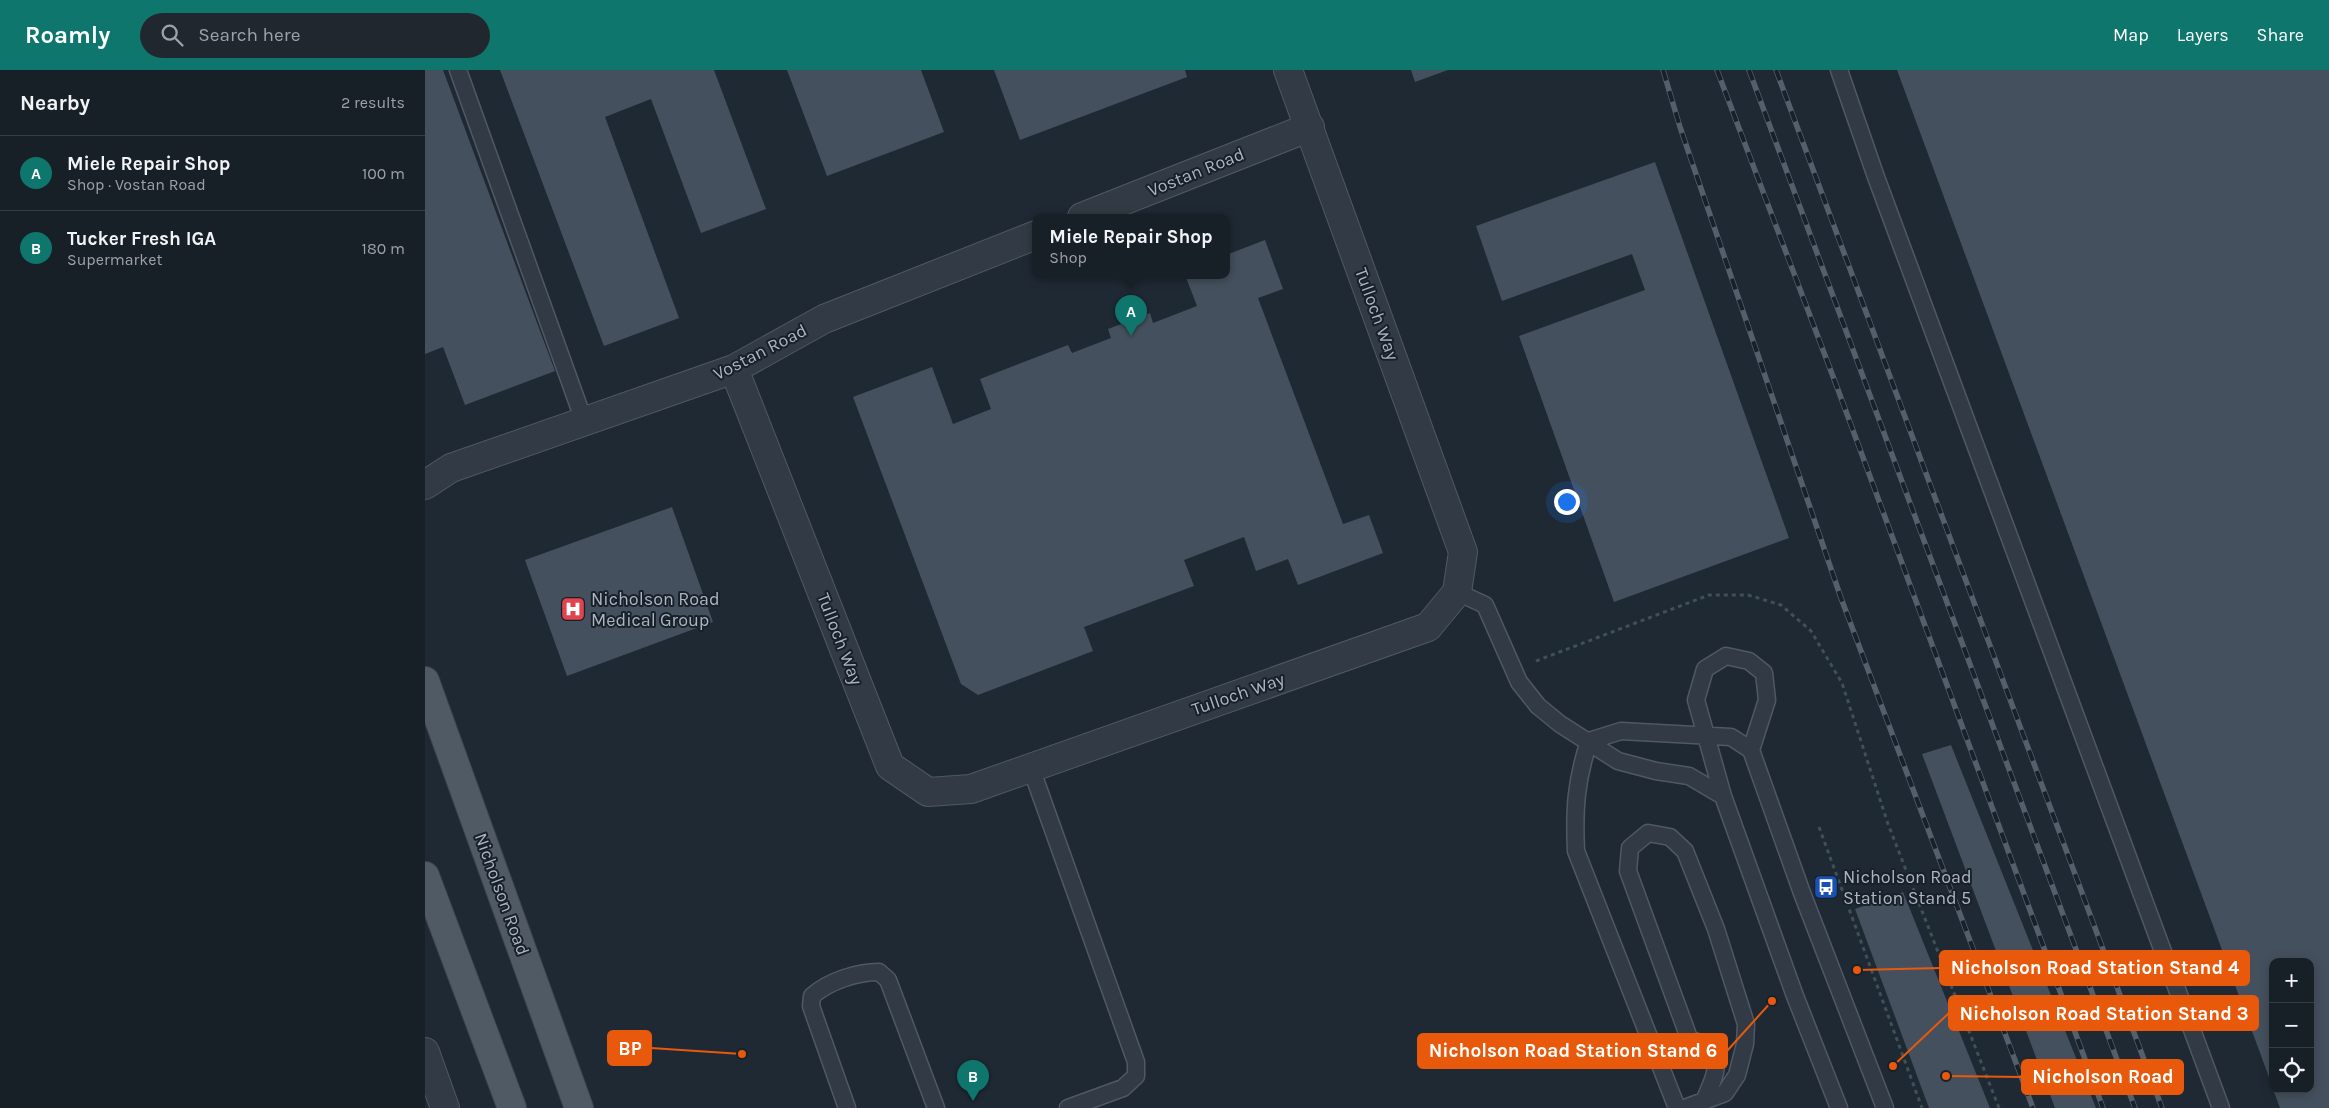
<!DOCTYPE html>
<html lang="en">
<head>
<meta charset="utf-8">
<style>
  body { margin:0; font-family:Karla,sans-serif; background:#20272f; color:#f1f3f6 }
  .controls { position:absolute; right:15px; bottom:15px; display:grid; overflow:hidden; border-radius:10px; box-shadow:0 2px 12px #0003 }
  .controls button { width:45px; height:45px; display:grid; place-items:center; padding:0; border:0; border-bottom:1px solid #363d44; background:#171f27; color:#f1f3f6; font:25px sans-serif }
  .you { position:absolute; left:1141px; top:431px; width:18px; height:18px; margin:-12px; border:4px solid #fff; border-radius:50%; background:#1a73e8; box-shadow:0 0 0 8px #1a73e833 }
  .badge { display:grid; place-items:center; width:32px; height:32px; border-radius:50%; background:#0f766e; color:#fff; font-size:16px; font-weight:700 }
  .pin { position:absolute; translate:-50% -41px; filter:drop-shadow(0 1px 2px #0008) }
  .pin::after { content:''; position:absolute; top:26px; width:18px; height:15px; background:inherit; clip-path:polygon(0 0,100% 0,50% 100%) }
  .popup { position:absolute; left:607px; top:144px; width:198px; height:65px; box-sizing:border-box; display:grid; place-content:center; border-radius:10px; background:#171f27; filter:drop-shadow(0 1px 4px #0005); font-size:16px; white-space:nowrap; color:#9ea2a7 }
  .popup b { font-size:19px; color:#f1f3f6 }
  .popup::after { content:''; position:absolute; left:50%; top:100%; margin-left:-10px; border:10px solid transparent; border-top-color:#171f27 }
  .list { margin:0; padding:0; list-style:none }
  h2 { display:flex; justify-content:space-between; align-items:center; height:65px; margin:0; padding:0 20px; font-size:21px }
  h2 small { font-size:16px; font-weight:400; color:#9ea2a7 }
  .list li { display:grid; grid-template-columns:32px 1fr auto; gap:15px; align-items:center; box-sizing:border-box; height:75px; padding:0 20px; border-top:1px solid #363d44 }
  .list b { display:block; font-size:19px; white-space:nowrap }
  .list p { margin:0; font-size:16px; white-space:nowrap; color:#9ea2a7 }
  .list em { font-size:16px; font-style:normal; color:#9ea2a7 }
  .icon { flex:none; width:28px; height:28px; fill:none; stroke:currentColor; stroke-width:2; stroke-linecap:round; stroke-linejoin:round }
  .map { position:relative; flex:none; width:1904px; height:1038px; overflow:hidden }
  header { display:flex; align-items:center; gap:30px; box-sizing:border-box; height:70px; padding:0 25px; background:#0f766e; color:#fff }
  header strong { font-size:24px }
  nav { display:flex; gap:28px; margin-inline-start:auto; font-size:18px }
  .search { width:350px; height:45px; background:#20272f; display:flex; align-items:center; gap:12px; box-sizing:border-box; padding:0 18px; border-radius:28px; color:#9ea2a7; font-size:19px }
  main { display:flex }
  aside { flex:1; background:#171f27 }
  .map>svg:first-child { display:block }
  .building { fill:#45505e }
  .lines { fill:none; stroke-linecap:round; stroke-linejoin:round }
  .service-casing { stroke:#505863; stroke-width:19 }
  .minor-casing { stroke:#505863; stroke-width:30 }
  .primary-casing { stroke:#3c444e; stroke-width:30 }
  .path { stroke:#3e5153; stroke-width:3; stroke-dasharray:4 4; stroke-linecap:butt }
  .service { stroke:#323b45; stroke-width:16 }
  .minor { stroke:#323b45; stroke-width:28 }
  .primary { stroke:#505a65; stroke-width:28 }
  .rail-casing { stroke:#545f6c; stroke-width:5.5 }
  .rail { stroke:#182029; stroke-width:4; stroke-dasharray:11; stroke-linecap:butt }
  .labels { text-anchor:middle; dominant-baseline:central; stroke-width:4; stroke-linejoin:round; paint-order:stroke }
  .street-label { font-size:18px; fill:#acb5c2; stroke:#182029 }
  .poi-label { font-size:18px; fill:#acb5c2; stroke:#182029; text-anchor:start }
  .leader { fill:none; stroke:#e8590c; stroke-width:2 }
  .callout-dot { fill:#e8590c; stroke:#182029; stroke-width:2 }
  .callout { fill:#e8590c; stroke:#e8590c; stroke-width:2 }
  .callout-label { font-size:19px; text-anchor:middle; font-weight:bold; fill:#fff }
</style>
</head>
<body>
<header>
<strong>Roamly</strong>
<div class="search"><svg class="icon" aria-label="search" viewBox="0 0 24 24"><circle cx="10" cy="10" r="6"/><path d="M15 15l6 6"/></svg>Search here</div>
<nav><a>Map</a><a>Layers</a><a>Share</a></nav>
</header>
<main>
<aside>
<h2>Nearby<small>2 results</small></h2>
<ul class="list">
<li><span class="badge">A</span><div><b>Miele Repair Shop</b><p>Shop · Vostan Road</p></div><em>100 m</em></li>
<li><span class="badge">B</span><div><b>Tucker Fresh IGA</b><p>Supermarket</p></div><em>180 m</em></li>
</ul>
</aside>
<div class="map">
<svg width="1904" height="1038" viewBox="0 0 1904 1038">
  <rect width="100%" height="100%" fill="#1f2934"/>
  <path class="building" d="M0 0H18L130 301 40 335 18 277 0 284Z
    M75 0H289L341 139 276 163 226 29 180 47 254 248 179 276Z
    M362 0H496L519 62 402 106Z
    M569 0H760L762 7 595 70Z
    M986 0H1023L990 12Z
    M1472 0H1904V1038H1855L1848 1019H1885V892H1848V1018Z
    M1230 92 1364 468 1189 532 1094 266 1220 220 1207 184 1077 231 1051 156Z
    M840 170 858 219 833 228 918 454 944 445 958 483 873 515 863 489 831 501 819 467 759 490 769 516 659 557 668 581 553 625 536 614 428 327 507 297 528 354 566 339 555 309 643 275 647 283 686 268 683 259 725 243 728 253 772 236 760 205H801V185Z
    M247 437 288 552 142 606 100 490Z
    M1526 675 1671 1038H1630L1497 684Z
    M1478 822 1565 1038H1504L1430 839Z"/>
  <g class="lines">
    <defs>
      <path id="service" d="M33 0 159 351
        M1414 0 1451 107 1796 1038
        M1032 522 1060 535 1094 612 1113 636 1135 654 1193 691 1231 701 1264 706 1298 726
        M1164 671 1196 661 1306 667 1326 680 1377 823 1460 1038
        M1164 671C1151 711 1149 739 1151 781L1252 1038
        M1326 680 1342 630 1339 603 1324 591 1301 586 1280 599 1271 630 1298 726 1370 926 1414 1038
        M606 698 711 992V1006L698 1018 643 1038
        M422 1038 386 936 387 926C404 911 432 902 454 902L463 910 511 1038
        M1260 1038 1300 1023 1312 1005 1320 974 1321 954 1291 859 1260 781 1245 767 1223 763 1205 778 1203 801 1264 968C1300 986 1294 997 1279 1031"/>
      <path id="minor" d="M657 147 885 57
        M309 299 465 696 503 722 546 719 1003 557 1032 522 1038 482 863 0
        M0 415 26 398 309 299 399 249 611 165
        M0 982 20 1038"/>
      <path id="primary" d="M0 611 154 1038
        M0 806 87 1038"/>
    </defs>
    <use href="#service" class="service-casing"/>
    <use href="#minor" class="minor-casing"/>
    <use href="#primary" class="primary-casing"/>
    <path class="path" d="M1111 591 1284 525H1323L1356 535 1386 561 1417 613 1463 754 1574 1038
      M1394 757 1497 1038"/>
    <use href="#service" class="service"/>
    <use href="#minor" class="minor"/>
    <use href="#primary" class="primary"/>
    <defs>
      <path id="rail" d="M1238 0 1255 57 1416 528 1608 1038
        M1292 0 1412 317 1678 1038
        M1324 0 1710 1038
        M1351 0 1737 1038"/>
    </defs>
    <use href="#rail" class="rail-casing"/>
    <use href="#rail" class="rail"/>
  </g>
  <defs>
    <symbol id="hospital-square" viewBox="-11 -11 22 22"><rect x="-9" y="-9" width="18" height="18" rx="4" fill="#e0444e" stroke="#182029"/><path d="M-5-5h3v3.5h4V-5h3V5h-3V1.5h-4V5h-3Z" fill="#fff"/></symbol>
    <symbol id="bus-square" viewBox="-11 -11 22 22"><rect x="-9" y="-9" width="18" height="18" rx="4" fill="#1a4fb4" stroke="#182029"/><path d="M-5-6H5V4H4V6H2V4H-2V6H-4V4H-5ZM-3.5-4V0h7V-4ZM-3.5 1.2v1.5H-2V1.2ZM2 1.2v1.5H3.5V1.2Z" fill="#fff"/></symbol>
  </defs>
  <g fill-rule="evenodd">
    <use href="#hospital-square" x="134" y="525" width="28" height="28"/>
    <use href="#bus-square" x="1387" y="803" width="28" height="28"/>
  </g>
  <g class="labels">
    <g class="street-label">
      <text transform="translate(771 102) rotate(-22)">Vostan Road</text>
      <text transform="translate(952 244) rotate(70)">Tulloch Way</text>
      <text transform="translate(335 282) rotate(-27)">Vostan Road</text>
      <text transform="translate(415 569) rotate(69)">Tulloch Way</text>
      <text transform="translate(813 624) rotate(-19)">Tulloch Way</text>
      <text transform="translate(77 824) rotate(70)">Nicholson Road</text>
    </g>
    <g class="poi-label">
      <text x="166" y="529">Nicholson Road<tspan x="166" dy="21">Medical Group</tspan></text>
      <text x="1418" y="807">Nicholson Road<tspan x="1418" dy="21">Station Stand 5</tspan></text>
    </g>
  </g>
  <path class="leader" d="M1432 900L1515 898M1468 996L1524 943M317 984L226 978M1347 931L1302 981M1521 1006L1597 1007"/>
  <g class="callout-dot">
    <circle cx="1432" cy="900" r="5"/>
    <circle cx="1468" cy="996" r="5"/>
    <circle cx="317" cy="984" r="5"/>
    <circle cx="1347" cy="931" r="5"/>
    <circle cx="1521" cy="1006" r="5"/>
  </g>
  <g class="callout">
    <rect x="1515" y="881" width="309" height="34" rx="5"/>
    <rect x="1524" y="926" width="309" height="34" rx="5"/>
    <rect x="183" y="961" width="43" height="34" rx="5"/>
    <rect x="993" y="964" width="309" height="34" rx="5"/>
    <rect x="1597" y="990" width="161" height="34" rx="5"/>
  </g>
  <g class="callout-label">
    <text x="1670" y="904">Nicholson Road Station Stand 4</text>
    <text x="1679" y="950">Nicholson Road Station Stand 3</text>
    <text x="205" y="985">BP</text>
    <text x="1148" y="987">Nicholson Road Station Stand 6</text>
    <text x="1678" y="1013">Nicholson Road</text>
  </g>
</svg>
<div class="controls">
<button>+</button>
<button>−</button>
<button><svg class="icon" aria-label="locate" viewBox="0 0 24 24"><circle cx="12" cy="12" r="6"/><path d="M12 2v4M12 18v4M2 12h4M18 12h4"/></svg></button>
</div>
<div class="you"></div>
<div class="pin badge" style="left:706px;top:266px">A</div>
<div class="popup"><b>Miele Repair Shop</b>Shop</div>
<div class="pin badge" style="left:548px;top:1031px">B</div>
</div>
</main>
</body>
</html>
